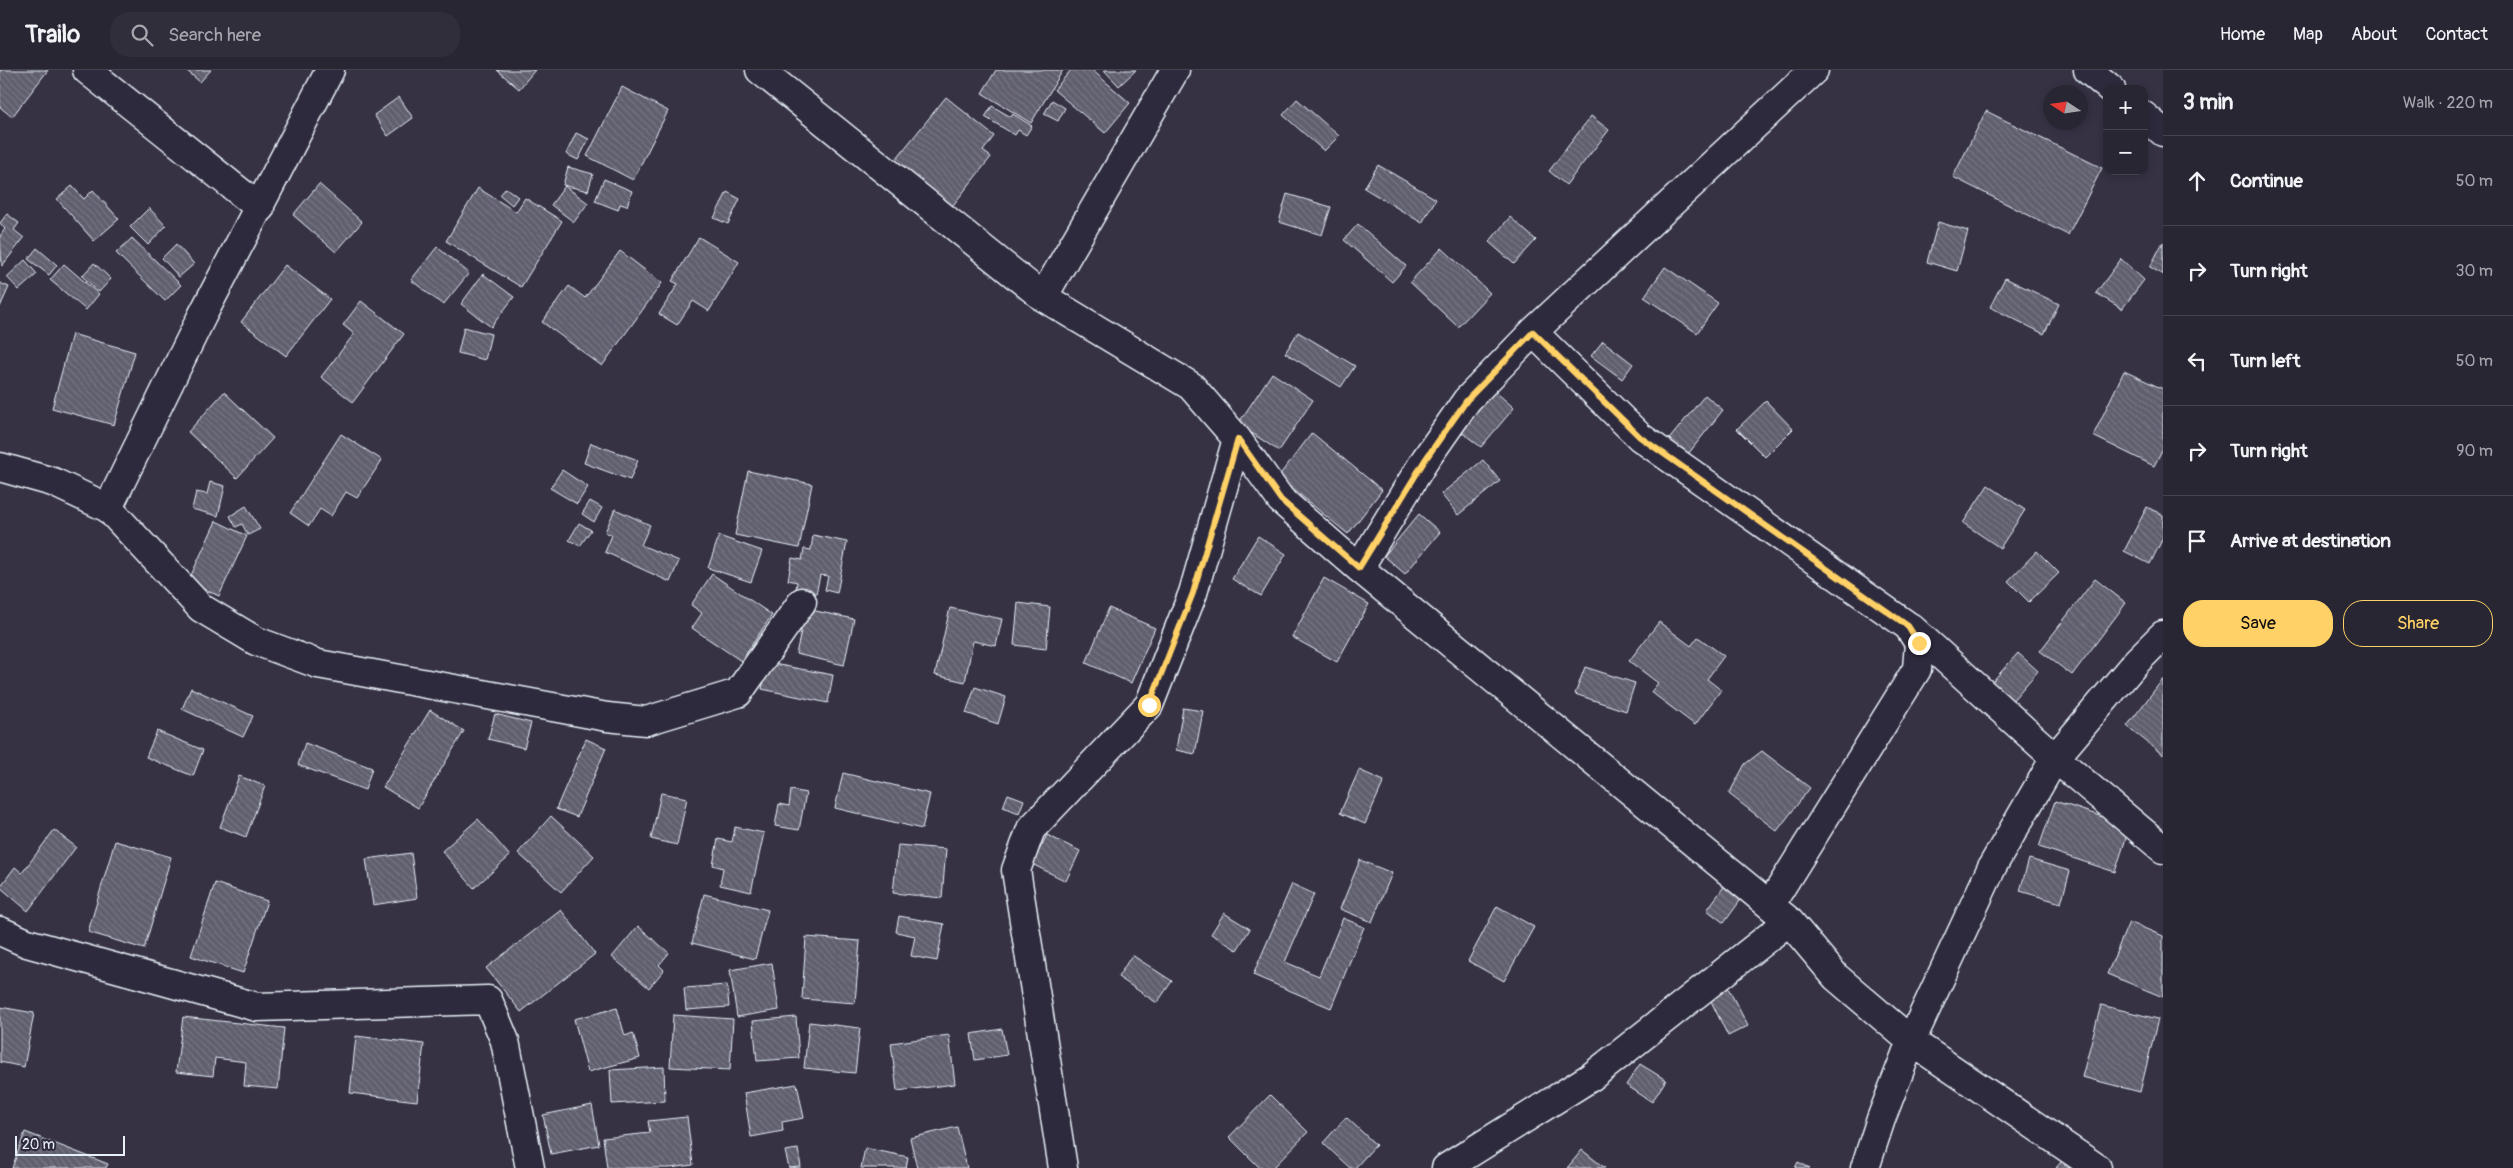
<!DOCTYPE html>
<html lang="en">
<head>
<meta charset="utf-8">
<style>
  body { margin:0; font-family:Pangolin,sans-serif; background:#302e3b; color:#f1f3f6 }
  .controls { position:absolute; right:15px; top:15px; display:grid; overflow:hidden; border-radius:10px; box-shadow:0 2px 8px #0003 }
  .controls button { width:45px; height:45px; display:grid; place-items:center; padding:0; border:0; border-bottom:1px solid #44434e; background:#282633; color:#f1f3f6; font:25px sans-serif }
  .compass { position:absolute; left:2043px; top:15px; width:45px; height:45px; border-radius:50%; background:#282633; box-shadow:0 2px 8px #0003; rotate:282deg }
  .scale { position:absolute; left:15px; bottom:12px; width:110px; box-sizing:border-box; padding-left:5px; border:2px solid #e8f1f8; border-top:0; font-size:14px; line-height:18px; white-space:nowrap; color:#e8f1f8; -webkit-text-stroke:4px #2f2a3d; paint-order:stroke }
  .stop { position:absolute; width:15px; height:15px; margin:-11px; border:4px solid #ffd166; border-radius:50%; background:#fff }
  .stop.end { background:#ffd166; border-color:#fff; box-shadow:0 1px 5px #0008 }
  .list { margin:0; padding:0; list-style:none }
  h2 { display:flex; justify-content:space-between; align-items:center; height:65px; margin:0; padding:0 20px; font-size:21px }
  h2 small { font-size:16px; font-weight:400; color:#a5a5ac }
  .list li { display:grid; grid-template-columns:32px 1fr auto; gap:15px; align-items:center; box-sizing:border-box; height:90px; padding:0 20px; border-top:1px solid #44434e }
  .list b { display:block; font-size:19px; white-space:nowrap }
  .list em { font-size:16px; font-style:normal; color:#a5a5ac }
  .actions { display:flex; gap:10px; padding:15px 20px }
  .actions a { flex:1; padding:11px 0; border:1px solid #ffd166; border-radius:20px; text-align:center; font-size:18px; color:#ffd166 }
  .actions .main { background:#ffd166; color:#111 }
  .icon { flex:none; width:28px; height:28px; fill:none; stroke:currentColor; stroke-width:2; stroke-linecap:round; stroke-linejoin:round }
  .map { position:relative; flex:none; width:2163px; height:1098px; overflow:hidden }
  header { display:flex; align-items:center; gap:30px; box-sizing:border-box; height:70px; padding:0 25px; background:#282633; border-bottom:1px solid #44434e }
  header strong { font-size:24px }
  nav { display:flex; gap:28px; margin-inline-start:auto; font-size:18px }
  .search { width:350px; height:45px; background:#302e3b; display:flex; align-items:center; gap:12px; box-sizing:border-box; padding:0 18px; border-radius:20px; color:#a5a5ac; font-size:19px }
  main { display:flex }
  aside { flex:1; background:#282633 }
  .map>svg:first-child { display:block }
  .building { fill:url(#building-back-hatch); stroke:#e8f1f8 }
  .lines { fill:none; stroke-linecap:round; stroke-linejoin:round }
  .street-casing { stroke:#e8f1f8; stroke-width:31 }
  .primary-casing { stroke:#e8f1f8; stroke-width:31 }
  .street { stroke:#2f2a3d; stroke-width:28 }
  .primary { stroke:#2f2a3d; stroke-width:28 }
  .route { stroke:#ffd166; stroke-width:6 }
</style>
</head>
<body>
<header>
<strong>Trailo</strong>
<div class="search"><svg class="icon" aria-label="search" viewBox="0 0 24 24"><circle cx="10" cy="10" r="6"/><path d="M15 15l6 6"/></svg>Search here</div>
<nav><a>Home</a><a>Map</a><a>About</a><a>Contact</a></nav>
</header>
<main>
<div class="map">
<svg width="2163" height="1098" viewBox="0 0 2163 1098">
  <defs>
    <pattern id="building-back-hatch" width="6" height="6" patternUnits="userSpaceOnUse" patternTransform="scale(1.25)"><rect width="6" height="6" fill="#605e6e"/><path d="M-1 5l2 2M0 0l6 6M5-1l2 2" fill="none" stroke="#777683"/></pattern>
  </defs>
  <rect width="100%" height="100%" fill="#363244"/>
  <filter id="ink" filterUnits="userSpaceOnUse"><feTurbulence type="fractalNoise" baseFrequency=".02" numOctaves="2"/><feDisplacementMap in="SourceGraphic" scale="10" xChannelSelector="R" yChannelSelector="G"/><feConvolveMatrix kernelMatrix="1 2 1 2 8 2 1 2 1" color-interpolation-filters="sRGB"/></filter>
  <g filter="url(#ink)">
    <path class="building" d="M0 0H48L12 47 0 37Z
      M186 0H211L200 12Z
      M497 0H535L519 19Z
      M996 0H1063L1031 53 982 23Z
      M1071 0H1092L1130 33 1105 63 1054 20Z
      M1104 0H1136L1119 16Z
      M622 17 668 41 633 110 587 86Z
      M399 27 413 48 388 66 374 45Z
      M946 27 994 66 983 81 991 87 950 139 892 94Z
      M1297 29 1339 66 1324 81 1283 45Z
      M1052 30 1065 38 1058 51 1044 44Z
      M992 36 1011 47 1013 44 1032 56 1026 65 1018 60 1015 65 985 47Z
      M1986 41 2102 98 2068 165 1953 107Z
      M1591 46 1609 60 1566 115 1549 101Z
      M576 63 589 69 578 90 566 84Z
      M1378 95 1436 129 1422 153 1364 118Z
      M568 97 593 104 588 121 563 115Z
      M604 109 632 121 627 136 620 134 618 140 595 131Z
      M319 114 362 152 336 182 293 145Z
      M72 116 84 129 93 120 119 149 94 171 57 129Z
      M565 116 588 133 574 152 551 135Z
      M478 118 516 142 525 128 562 151 521 217 446 171Z
      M506 118 518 127 512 135 500 125Z
      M727 122 740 129 728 154 714 148Z
      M1287 124 1331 137 1322 165 1279 152Z
      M149 138 166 156 148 175 130 157Z
      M7 144 19 153 14 160 24 168 2 196 0 166 5 159 0 153Z
      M1510 147 1536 170 1514 194 1489 172Z
      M1938 152 1968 161 1957 201 1927 192Z
      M1358 154 1406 196 1392 212 1344 170Z
      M699 167 739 192 709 241 693 231 677 255 659 244 678 214 672 211Z
      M132 168 181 215 165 231 116 183Z
      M2163 172V205L2150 197Z
      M176 174 194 194 179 207 162 188Z
      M437 177 469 203 443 235 411 210Z
      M37 178 57 195 49 205 28 189Z
      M1442 178 1490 223 1458 257 1410 212Z
      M620 181 662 213 602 296 542 252 569 216 585 228Z
      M2121 189 2144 210 2122 239 2096 223Z
      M25 190 37 204 19 220 7 207Z
      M94 193 111 209 99 222 82 206Z
      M64 194 99 224 86 240 50 210Z
      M285 195 330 229 286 286 241 252Z
      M1665 197 1718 233 1697 263 1644 227Z
      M483 204 514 227 491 257 461 234Z
      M2005 208 2059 234 2044 264 1990 237Z
      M0 213 9 217 0 237Z
      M361 231 404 264 353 332 321 307 354 264 343 255Z
      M464 257 491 264 485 290 458 283Z
      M1298 262 1355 296 1341 317 1285 283Z
      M72 264 135 282 114 355 52 338Z
      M1603 271 1633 294 1622 309 1591 286Z
      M2124 301 2163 319V378L2154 396 2093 366Z
      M1272 303 1313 330 1279 381 1238 354Z
      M1489 316 1514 338 1481 377 1451 354Z
      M224 322 273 368 237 408 188 362Z
      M1705 325 1723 340 1681 393 1662 378Z
      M1766 331 1793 359 1765 387 1737 359Z
      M1312 363 1382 420 1348 464 1278 407Z
      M341 364 382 390 357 428 346 422 331 446 320 439 309 456 290 443Z
      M591 373 638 390 630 410 584 393Z
      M1483 390 1500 411 1458 445 1441 424Z
      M562 400 588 417 577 434 550 418Z
      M748 401 812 414 799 478 735 465Z
      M210 412 225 416 218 446 192 439 196 422 207 424Z
      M1988 415 2025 440 2000 478 1963 453Z
      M590 431 602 438 594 452 582 444Z
      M246 436 260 459 248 465 242 454 236 457 230 446Z
      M2147 437 2163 445V468L2150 494 2124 481Z
      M615 439 650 455 641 475 679 491 670 512 605 482 612 465 605 462Z
      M1419 444 1440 462 1405 504 1384 486Z
      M216 451 247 466 219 526 188 512Z
      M579 453 591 460 580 476 569 470Z
      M813 465 847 472 837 523 825 520 828 506 820 505 816 524 796 519 797 512 788 510 792 488 802 490 804 479 811 480Z
      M719 466 762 481 751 512 708 498Z
      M1258 466 1286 484 1261 526 1232 509Z
      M2037 481 2059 503 2029 532 2008 511Z
      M712 504 772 545 741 591 692 558 702 543 691 535Z
      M1324 508 1369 534 1337 592 1292 567Z
      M2095 509 2126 533 2072 605 2040 581Z
      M1018 533 1050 537 1046 579 1014 575Z
      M950 538 1002 549 996 576 973 571 965 612 935 605Z
      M1109 538 1155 558 1131 613 1086 593Z
      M806 539 854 549 844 595 796 584Z
      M1659 552 1691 576 1698 567 1724 586 1707 609 1721 620 1695 655 1651 622 1658 613 1629 591Z
      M2018 583 2038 601 2012 631 1991 613Z
      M768 593 833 605 828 633 762 619Z
      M1585 597 1635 613 1626 641 1575 624Z
      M2163 609V685L2127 656Z
      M975 617 1006 627 998 654 966 643Z
      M191 618 253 646 243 667 182 639Z
      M1183 638 1203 641 1195 684 1176 680Z
      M430 640 464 661 418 738 383 717Z
      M495 644 531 653 524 678 488 669Z
      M157 661 203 680 193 706 146 687Z
      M586 669 606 678 577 747 556 739Z
      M305 673 372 698 365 720 298 695Z
      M1762 681 1810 718 1777 761 1729 724 1745 694Z
      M1359 700 1384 711 1365 754 1340 743Z
      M843 703 930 724 922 759 835 738Z
      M239 706 265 716 246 767 220 757Z
      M791 720 806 723 799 760 775 756 779 734 789 736Z
      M661 723 687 728 677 775 651 769Z
      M1008 724 1024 730 1019 743 1003 737Z
      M2055 731 2130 756 2115 802 2039 777Z
      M551 746 594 786 561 822 518 783Z
      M478 749 510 786 474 818 442 781Z
      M735 757 764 763 751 822 720 815 723 798 713 795 718 769 732 772Z
      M54 760 76 777 28 841 0 817 15 797 22 803Z
      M1047 765 1080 781 1066 811 1032 794Z
      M115 771 171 787 144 879 88 862Z
      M898 775 946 779 942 828 893 823Z
      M411 783 417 828 373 835 366 789Z
      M2029 789 2070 801 2061 833 2020 821Z
      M1360 790 1392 803 1372 852 1340 839Z
      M1728 811 1745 824 1724 853 1707 840Z
      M215 813 267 831 243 903 191 886Z
      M1292 814 1314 824 1285 892 1319 906 1343 848 1364 857 1331 938 1253 905Z
      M704 824 768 840 755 889 692 873Z
      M1497 836 1534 857 1504 911 1468 891Z
      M561 840 595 884 521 942 486 898Z
      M1224 843 1250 859 1237 880 1211 864Z
      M899 846 944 854 937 891 911 886 915 866 896 862Z
      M2129 852 2163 866V927L2107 904Z
      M638 856 669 883 659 895 664 900 649 918 612 887Z
      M806 867 860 871 855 933 802 929Z
      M1132 885 1172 911 1157 933 1118 907Z
      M772 893 779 940 737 947 730 900Z
      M727 915 729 937 686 940 684 918Z
      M1728 918 1748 956 1728 966 1709 927Z
      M2101 935 2158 949 2140 1022 2082 1007Z
      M0 937 34 943 24 997 0 992Z
      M617 938 625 966 633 963 640 988 588 1002 574 949Z
      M673 945 733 949 730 1000 670 997Z
      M183 947 284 958 278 1019 244 1016 246 992 215 988 213 1006 176 1002Z
      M796 947 799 988 757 991 753 951Z
      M809 952 860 958 855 1003 804 998Z
      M1002 959 1007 985 975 990 971 964Z
      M949 965 955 1014 897 1021 891 973Z
      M356 966 424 974 417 1031 350 1023Z
      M1640 994 1666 1010 1652 1032 1626 1015Z
      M664 997 665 1031 612 1034 610 1000Z
      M797 1014 804 1048 782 1052 783 1061 751 1067 744 1023Z
      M1270 1025 1308 1062 1273 1098H1260L1229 1067Z
      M592 1035 599 1075 551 1084 543 1045Z
      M687 1047 693 1095 670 1098H607L603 1068 650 1063 648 1051Z
      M1346 1047 1376 1075 1355 1098H1350L1323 1073Z
      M957 1057 967 1098H917L910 1068Z
      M25 1062 108 1094 106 1098H12Z
      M865 1078 908 1087 906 1098H861Z
      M798 1079 801 1097 789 1098 785 1081Z
      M1582 1080 1605 1098H1567Z
      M2066 1086 2079 1098H2056Z
      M1798 1092 1810 1098H1795Z"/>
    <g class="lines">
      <defs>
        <path id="street" d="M87 0 260 138
          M760 0 1043 227 1191 316 1237 369 1281 430 1359 498 1789 851 1836 907 1911 971 2097 1098
          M1043 227 1175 0
          M1533 262 1640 367 1908 556 1919 573 1917 599 1770 835
          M0 397 53 412 108 438 201 538 256 571 318 594 607 647 646 651 738 623 802 532
          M108 438 202 246 330 0
          M1359 498 1425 390 1467 330 1533 262 1814 0
          M1910 557 2055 688 2163 779
          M0 861 27 873 257 937 488 930 505 971 530 1098
          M1063 1098 1016 800 1031 759 1149 635 1193 523 1237 369
          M1446 1098 1591 1007 1789 851
          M1865 1098 1881 1049 1911 971 1993 795 2055 688 2136 592 2163 565"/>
        <path id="primary" d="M2088 0 2111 19
          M2144 46 2163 62"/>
      </defs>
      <use href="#street" class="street-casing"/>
      <use href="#primary" class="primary-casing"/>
      <use href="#street" class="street"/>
      <use href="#primary" class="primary"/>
    </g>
  </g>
  <g class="lines" filter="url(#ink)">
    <path class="route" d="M1149 635 1193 523 1238 369 1281 430 1359 498 1425 390 1467 330 1533 262 1640 367 1908 556 1919 573"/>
  </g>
</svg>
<div class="controls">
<button>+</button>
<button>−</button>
</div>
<svg class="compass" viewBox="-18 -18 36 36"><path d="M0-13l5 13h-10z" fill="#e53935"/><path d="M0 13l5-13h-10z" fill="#a5a5ac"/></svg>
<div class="scale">20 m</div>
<div class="stop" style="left:1149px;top:635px"></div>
<div class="stop end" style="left:1919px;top:573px"></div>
</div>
<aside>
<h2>3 min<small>Walk · 220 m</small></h2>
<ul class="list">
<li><svg class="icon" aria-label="ahead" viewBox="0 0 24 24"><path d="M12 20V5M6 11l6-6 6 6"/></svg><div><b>Continue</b></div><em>50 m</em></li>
<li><svg class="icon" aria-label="right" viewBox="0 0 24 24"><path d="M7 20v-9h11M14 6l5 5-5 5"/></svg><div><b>Turn right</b></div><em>30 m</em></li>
<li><svg class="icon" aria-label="left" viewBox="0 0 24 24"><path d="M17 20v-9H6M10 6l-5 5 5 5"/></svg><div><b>Turn left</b></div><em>50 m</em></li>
<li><svg class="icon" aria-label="right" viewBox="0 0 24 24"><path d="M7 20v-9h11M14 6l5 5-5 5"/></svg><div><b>Turn right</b></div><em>90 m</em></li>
<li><svg class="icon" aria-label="arrive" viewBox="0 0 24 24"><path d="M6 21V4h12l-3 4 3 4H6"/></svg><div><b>Arrive at destination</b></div></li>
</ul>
<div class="actions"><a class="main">Save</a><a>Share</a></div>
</aside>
</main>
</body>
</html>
